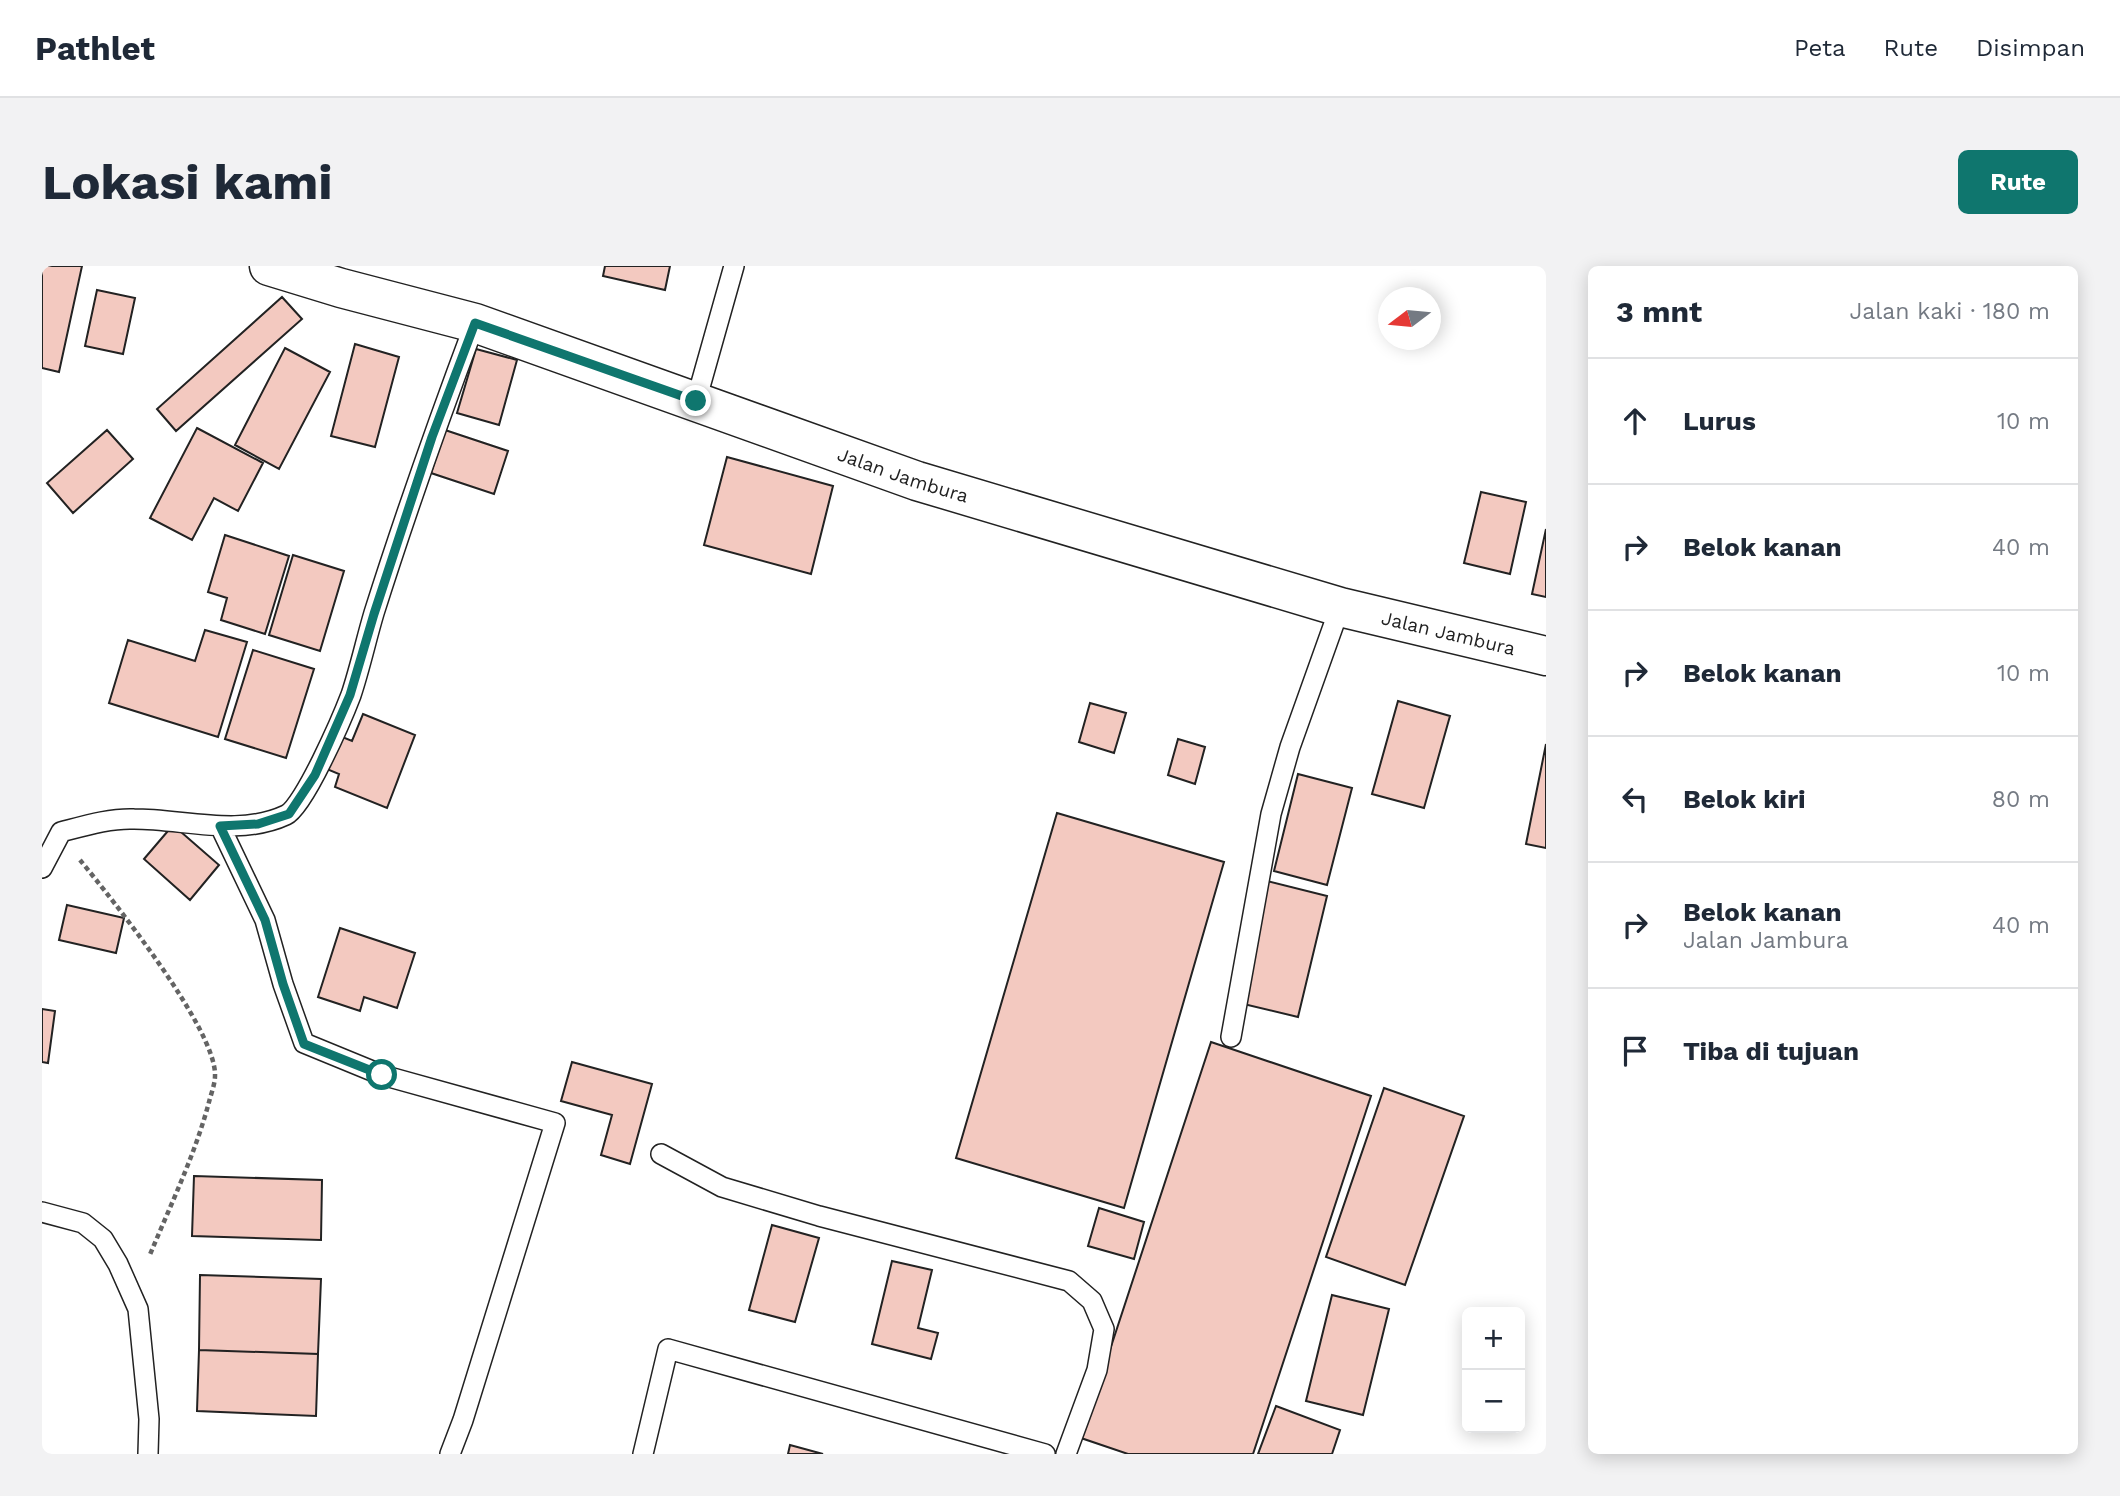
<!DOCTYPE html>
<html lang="id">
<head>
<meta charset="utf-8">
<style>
  body { margin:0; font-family:"Work Sans",sans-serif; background:#f2f2f3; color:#1f2937 }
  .controls { position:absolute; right:21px; bottom:21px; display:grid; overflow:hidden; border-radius:10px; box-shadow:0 4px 18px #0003 }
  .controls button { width:63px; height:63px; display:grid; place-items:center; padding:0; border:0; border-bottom:2px solid #e0e1e3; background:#fff; color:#1f2937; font:35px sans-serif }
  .compass { position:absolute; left:1336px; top:21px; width:63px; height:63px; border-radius:50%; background:#fff; box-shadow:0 4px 18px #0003; rotate:254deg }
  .stop { position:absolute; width:21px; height:21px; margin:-16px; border:5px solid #0f766e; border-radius:50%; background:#fff }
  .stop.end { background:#0f766e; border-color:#fff; box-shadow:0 2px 7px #0008 }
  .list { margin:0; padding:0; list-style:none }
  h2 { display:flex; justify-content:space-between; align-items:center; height:91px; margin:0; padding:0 28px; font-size:30px }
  h2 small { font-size:23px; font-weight:400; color:#747a83 }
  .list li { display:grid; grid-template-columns:46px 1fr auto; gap:21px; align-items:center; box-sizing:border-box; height:126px; padding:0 28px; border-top:2px solid #e0e1e3 }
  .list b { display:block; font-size:26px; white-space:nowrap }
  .list p { margin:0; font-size:23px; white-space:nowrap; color:#747a83 }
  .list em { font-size:23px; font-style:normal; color:#747a83 }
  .icon { flex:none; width:38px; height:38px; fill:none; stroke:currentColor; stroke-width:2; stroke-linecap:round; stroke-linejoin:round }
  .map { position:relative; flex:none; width:1504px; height:1188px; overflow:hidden; border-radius:10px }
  header { display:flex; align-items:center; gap:42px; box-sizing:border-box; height:98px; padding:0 35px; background:#fff; border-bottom:2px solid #e0e1e3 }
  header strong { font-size:33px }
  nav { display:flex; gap:38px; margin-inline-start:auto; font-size:24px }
  .intro { display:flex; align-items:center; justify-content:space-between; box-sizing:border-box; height:168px; padding:0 42px }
  h1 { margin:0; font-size:49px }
  .button { padding:18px 32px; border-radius:10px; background:#0f766e; color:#fff; font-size:24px; font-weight:700 }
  main { display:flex; gap:42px; padding:0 42px }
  aside { flex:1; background:#fff; border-radius:10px; box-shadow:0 4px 18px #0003 }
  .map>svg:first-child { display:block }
  .building { fill:#f3c9c0; stroke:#222; stroke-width:2 }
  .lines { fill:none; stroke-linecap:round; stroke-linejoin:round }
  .lane-casing { stroke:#222; stroke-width:22 }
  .street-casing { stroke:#222; stroke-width:41 }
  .path { stroke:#646464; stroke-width:4.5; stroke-dasharray:5 3.5; stroke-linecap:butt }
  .lane { stroke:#fff; stroke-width:19 }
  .street { stroke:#fff; stroke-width:38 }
  .route { stroke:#0f766e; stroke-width:9 }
  .labels { text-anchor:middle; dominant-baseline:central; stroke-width:5; stroke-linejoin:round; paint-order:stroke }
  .street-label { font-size:19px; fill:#222; stroke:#fff }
</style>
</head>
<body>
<header>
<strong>Pathlet</strong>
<nav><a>Peta</a><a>Rute</a><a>Disimpan</a></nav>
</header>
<div class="intro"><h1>Lokasi kami</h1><a class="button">Rute</a></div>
<main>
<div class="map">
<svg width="1504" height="1188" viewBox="0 0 1504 1188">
  <rect width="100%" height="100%" fill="#fff"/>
  <path class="building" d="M0 0H40L17 106 0 102Z
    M563 0H628L623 24 561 10Z
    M55 24 93 32 81 88 43 80Z
    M240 31 260 53 134 165 115 143Z
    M313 78 357 91 333 181 289 170Z
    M243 82 288 106 237 203 193 179Z
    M434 83 475 94 457 159 415 147Z
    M155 162 221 197 196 245 172 232 150 274 108 252Z
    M65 164 91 193 31 247 5 217Z
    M403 164 466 185 452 228 389 207Z
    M685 191 791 220 769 308 662 279Z
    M1439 226 1484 236 1468 308 1422 297Z
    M1504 263V331L1490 328Z
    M183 269 247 290 223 368 179 354 185 332 166 326Z
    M251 289 302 305 278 385 227 369Z
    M163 364 205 376 176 471 67 437 86 374 153 395Z
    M211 384 272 403 244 492 183 473Z
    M1356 435 1408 450 1382 542 1330 528Z
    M1048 437 1084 447 1072 487 1037 476Z
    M321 448 373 469 345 542 293 521 297 508 280 501 293 468 310 475Z
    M1136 473 1163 481 1153 518 1126 509Z
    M1504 478V582L1484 578Z
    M1256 508 1310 522 1285 619 1232 605Z
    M1015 547 1182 596 1082 942 914 892Z
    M131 559 177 599 148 634 102 593Z
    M1217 613 1285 630 1256 751 1189 735Z
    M25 639 82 652 74 687 17 674Z
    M298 662 373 687 355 742 322 731 318 745 276 731Z
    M0 743 13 745 6 797 0 796Z
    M1169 776 1329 830 1211 1188H1086L1039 1172Z
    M530 796 610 818 588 898 559 889 570 849 519 835Z
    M1342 822 1422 850 1363 1019 1284 991Z
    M152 910 280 914 279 974 150 970Z
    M1057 942 1102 956 1092 993 1046 980Z
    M730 959 777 972 753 1056 707 1044Z
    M850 995 890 1004 876 1062 896 1067 889 1093 830 1078Z
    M158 1009 279 1013 276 1088 157 1084Z
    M1290 1029 1347 1043 1321 1149 1264 1135Z
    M157 1084 276 1088 274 1150 155 1145Z
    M1234 1140 1298 1164 1290 1188H1216Z
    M748 1179 781 1188H746Z"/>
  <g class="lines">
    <defs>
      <path id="lane" d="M654 135 692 0
        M178 560 223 654 241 718 262 777 340 809 513 857 421 1154 408 1188
        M0 602 19 566C42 560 68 552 92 553 142 553 197 571 244 549 262 541 301 450 309 429 318 402 324 374 332 347 363 249 397 153 433 57
        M1189 771 1229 548 1248 481 1298 341
        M619 888 680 921 777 950 1027 1015 1050 1035 1062 1063 1055 1104 1024 1188
        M0 946 41 957 61 973 76 998 96 1043 107 1153 106 1188
        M601 1188 626 1083 1003 1188"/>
      <g id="street">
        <path id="s1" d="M227 0 299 22 433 57 875 215 1298 341 1504 390"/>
      </g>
    </defs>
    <use href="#lane" class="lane-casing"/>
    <use href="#street" class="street-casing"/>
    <path class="path" d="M38 594C70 633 175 764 173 810 173 818 169 828 167 836 153 889 128 940 107 991"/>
    <use href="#lane" class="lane"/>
    <use href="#street" class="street"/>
  </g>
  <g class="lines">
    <path class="route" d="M340 809 262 778 241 718 223 654 178 560 216 558 247 548 273 509 308 429 332 348 390 171 433 57 654 135"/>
  </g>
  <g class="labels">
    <g class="street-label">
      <text stroke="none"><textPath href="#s1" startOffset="668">Jalan Jambura</textPath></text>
      <text stroke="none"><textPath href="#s1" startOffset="1236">Jalan Jambura</textPath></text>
    </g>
  </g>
</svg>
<div class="controls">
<button>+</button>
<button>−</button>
</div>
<svg class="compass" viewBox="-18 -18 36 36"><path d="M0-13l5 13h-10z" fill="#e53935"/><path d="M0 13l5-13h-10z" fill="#747a83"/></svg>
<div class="stop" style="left:340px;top:809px"></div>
<div class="stop end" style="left:654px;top:135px"></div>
</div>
<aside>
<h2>3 mnt<small>Jalan kaki · 180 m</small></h2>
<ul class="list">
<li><svg class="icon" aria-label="ahead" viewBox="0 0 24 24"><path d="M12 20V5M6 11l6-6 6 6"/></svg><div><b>Lurus</b></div><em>10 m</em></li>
<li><svg class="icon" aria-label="right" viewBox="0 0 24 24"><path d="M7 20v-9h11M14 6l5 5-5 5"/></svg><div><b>Belok kanan</b></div><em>40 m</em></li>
<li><svg class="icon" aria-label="right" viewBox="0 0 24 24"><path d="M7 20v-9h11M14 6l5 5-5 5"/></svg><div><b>Belok kanan</b></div><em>10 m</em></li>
<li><svg class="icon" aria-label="left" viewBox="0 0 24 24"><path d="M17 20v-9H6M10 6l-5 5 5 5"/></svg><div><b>Belok kiri</b></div><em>80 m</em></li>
<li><svg class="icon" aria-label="right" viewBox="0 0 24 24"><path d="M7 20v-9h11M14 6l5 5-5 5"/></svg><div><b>Belok kanan</b><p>Jalan Jambura</p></div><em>40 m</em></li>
<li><svg class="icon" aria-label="arrive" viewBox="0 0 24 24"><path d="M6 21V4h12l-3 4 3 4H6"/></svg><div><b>Tiba di tujuan</b></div></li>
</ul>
</aside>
</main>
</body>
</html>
